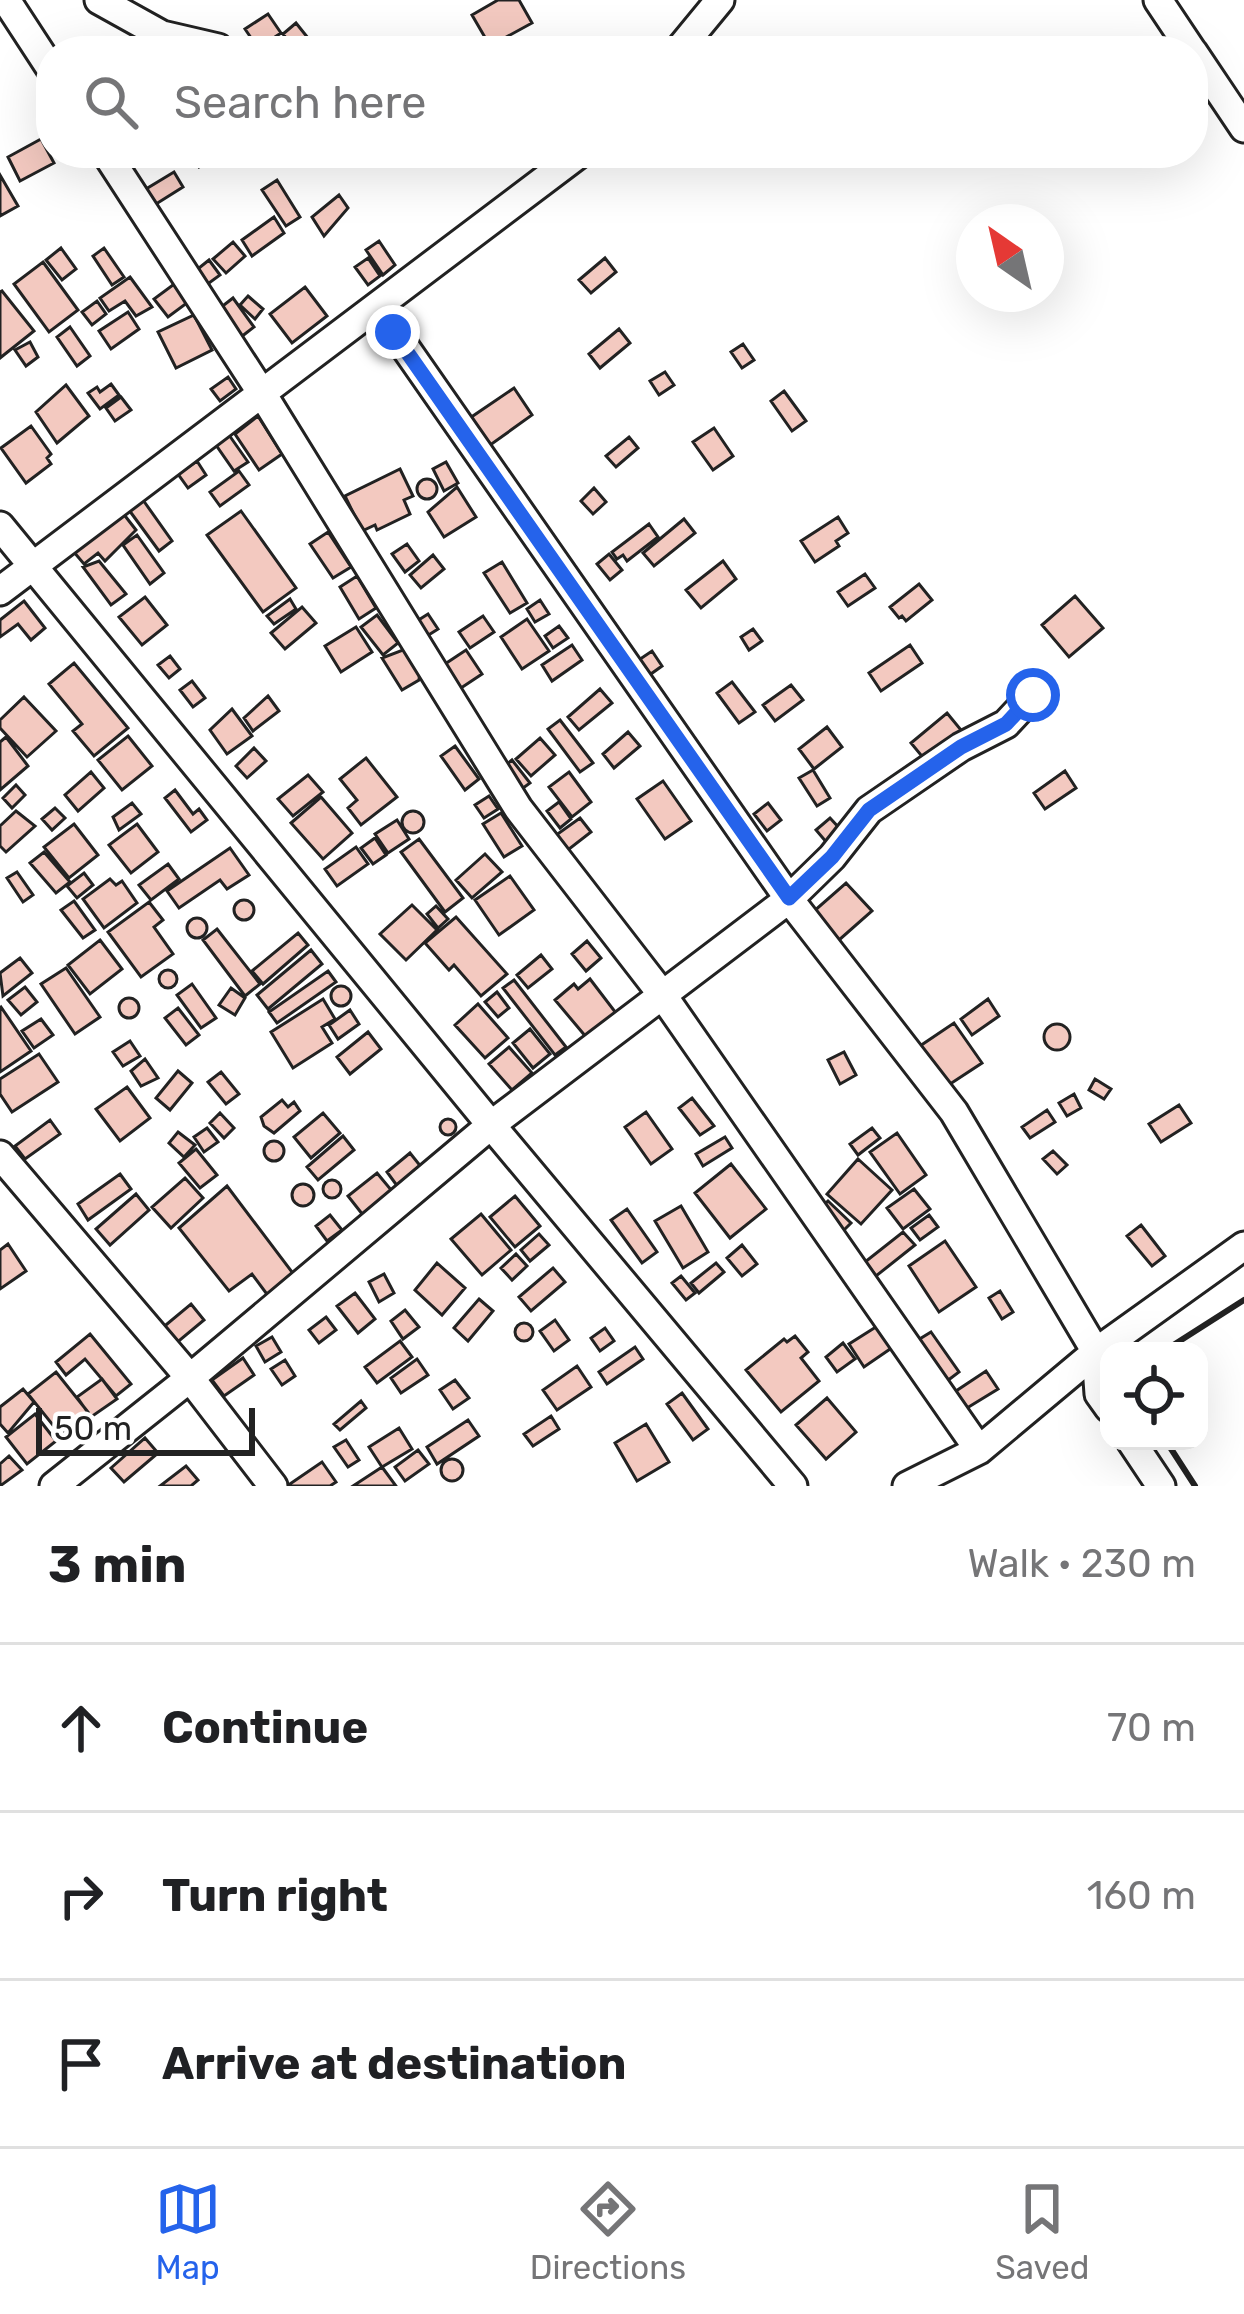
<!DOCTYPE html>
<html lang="en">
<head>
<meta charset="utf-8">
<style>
  body { margin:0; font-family:Rubik,sans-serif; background:#f2f2f2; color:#202124 }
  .controls { position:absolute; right:36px; bottom:36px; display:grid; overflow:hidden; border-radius:24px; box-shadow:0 12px 48px #0002 }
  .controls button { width:108px; height:108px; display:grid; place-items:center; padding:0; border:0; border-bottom:3px solid #e0e0e0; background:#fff; color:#202124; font:60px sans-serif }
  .compass { position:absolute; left:956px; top:204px; width:108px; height:108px; border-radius:50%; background:#fff; box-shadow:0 12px 48px #0002; rotate:326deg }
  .scale { position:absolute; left:36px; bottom:30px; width:219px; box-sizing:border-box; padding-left:12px; border:6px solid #222; border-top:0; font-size:33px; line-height:42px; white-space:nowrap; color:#222; -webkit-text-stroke:9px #fff; paint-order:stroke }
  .stop { position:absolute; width:36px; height:36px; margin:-27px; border:9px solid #2563eb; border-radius:50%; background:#fff }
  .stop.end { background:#2563eb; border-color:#fff; box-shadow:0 3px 12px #0008 }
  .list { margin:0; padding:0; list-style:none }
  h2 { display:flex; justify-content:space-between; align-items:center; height:156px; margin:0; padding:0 48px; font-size:51px }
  h2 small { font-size:39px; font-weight:400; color:#757577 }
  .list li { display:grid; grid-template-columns:78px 1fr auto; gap:36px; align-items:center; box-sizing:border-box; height:168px; padding:0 48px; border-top:3px solid #e0e0e0 }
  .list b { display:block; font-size:45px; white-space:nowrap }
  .list em { font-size:39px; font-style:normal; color:#757577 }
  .icon { flex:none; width:66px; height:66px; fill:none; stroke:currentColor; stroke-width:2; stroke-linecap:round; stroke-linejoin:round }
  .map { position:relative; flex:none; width:1244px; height:1486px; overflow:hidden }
  .search { position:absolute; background:#fff; box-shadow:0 12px 48px #0002; left:36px; right:36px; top:36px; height:132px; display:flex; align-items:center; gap:30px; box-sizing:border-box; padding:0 42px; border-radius:48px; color:#757577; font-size:45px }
  .sheet { height:660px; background:#fff }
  nav { display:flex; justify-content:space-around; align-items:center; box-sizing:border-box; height:168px; border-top:3px solid #e0e0e0; background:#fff; font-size:33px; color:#757577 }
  nav a { display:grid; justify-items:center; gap:6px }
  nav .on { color:#2563eb }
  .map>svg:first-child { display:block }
  .building { fill:#f3c9c0; stroke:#222; stroke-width:3 }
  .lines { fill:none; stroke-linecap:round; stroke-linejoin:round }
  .street-casing { stroke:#222; stroke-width:33 }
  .street { stroke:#fff; stroke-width:27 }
  .wall { stroke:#222; stroke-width:6 }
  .route { stroke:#2563eb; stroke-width:15 }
</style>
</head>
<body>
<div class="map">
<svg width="1244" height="1486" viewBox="0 0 1244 1486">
  <rect width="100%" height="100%" fill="#fff"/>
  <path class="building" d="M498 0H519L532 23 490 46 472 15Z
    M268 14 281 33 258 48 245 29Z
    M296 23 316 48 312 51H296L283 34Z
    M41 139 54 163 20 181 8 157Z
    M190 153H222L199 167Z
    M174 172 183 187 156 204 146 189Z
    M0 175 18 206 0 216Z
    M277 180 300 217 286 226 262 190Z
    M339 195 348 208 324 236 312 217Z
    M274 217 284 233 252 256 242 240Z
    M379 241 395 265 383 275 366 250Z
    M233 242 245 256 226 273 213 259Z
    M61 248 76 269 62 280 46 260Z
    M104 248 124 277 112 285 93 256Z
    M368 258 380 276 368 285 355 267Z
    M605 258 616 272 591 293 579 280Z
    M209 260 220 275 205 286 194 272Z
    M43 262 78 310 49 332 14 284Z
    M130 277 152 307 136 316 125 301 109 311 100 298Z
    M181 279 195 297 168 317 154 299Z
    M305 287 327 316 292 343 270 314Z
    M2 291 34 331 0 358V292Z
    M248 296 263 309 255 319 240 305Z
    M233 298 254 327 241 337 220 308Z
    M97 301 106 314 92 325 82 312Z
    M128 312 139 329 111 349 99 331Z
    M194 315 212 350 176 368 158 332Z
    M70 327 90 356 77 366 57 337Z
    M619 329 630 343 600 368 589 354Z
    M30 342 38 357 26 366 15 350Z
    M743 344 754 360 742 368 731 352Z
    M665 372 674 385 659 395 650 381Z
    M228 377 236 389 220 401 211 389Z
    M111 384 119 395 100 409 88 393 97 387 100 392Z
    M66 385 89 416 57 443 36 412Z
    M514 388 532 415 486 448 467 420Z
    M784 391 806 421 792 431 771 401Z
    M121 397 131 410 115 421 106 408Z
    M258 416 282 454 259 470 235 434Z
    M31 426 51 454 47 458 51 464 26 483 1 448Z
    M714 428 733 456 713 470 693 442Z
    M229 435 248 462 234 471 216 445Z
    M629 437 638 448 616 467 606 456Z
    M197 461 206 475 188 488 178 474Z
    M446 462 458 483 444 491 433 469Z
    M400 469 413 496 404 500 410 514 377 530 375 525 362 531 345 496Z
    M239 471 249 485 220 506 210 492Z
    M417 489a10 10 0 1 1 20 0a10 10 0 1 1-20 0Z
    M457 487 476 517 444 537 428 512Z
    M594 488 606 502 593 514 581 501Z
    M143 500 172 541 159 551 129 510Z
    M241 511 296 588 263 612 207 535Z
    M122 512 136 530 105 561 98 553 84 564 73 551Z
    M838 517 848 533 836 541 839 546 815 562 801 541Z
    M684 519 695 533 654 566 643 553Z
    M649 524 658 537 627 561 623 555 617 559 612 552Z
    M328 532 351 567 333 578 310 544Z
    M137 535 164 573 150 584 123 545Z
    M407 544 419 561 405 572 392 554Z
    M609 554 622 570 610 580 597 564Z
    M433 555 444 569 421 588 410 575Z
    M99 561 126 594 111 605 83 567Z
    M723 561 736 579 701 608 686 590Z
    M502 562 527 603 510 613 484 573Z
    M865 574 875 588 848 606 838 592Z
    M357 576 376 608 359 619 340 587Z
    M919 584 932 600 906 621 902 616 899 618 890 607Z
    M1075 596 1103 628 1069 657 1042 625Z
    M145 597 167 625 142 645 119 617Z
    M290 599 296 609 274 624 267 616Z
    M540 600 549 614 535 622 527 609Z
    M24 601 45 628 31 640 18 624 0 637V620Z
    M302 607 316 623 285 649 271 633Z
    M428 614 438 629 427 636 417 621Z
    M377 615 398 643 383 655 361 627Z
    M483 616 494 632 470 648 459 632Z
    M527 619 549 651 522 669 501 637Z
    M559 626 568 638 553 648 545 636Z
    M356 627 372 652 341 672 325 646Z
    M753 629 762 641 749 650 741 637Z
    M572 645 582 660 552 681 542 665Z
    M910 645 922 663 881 691 869 673Z
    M408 648 420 670 419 680 402 690 382 658Z
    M466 650 482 674 455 692 439 668Z
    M652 651 662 666 634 686 624 670Z
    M170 656 180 669 169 678 158 665Z
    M74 663 128 728 94 756 73 731 82 724 49 684Z
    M192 681 205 698 193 707 180 690Z
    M732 682 755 712 739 723 717 693Z
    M791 685 803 700 775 721 763 705Z
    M600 689 612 703 579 730 568 717Z
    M268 696 279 711 253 731 244 718Z
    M24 697 56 731 27 757 0 728V720Z
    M232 709 252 736 227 754 210 730Z
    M947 713 961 730 925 760 911 743Z
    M560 720 593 763 580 772 548 729Z
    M827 727 842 747 814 769 799 749Z
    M628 732 640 746 614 768 603 754Z
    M128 736 152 766 122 790 98 760Z
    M6 737 28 766 0 790V742Z
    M540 738 555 755 531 776 516 759Z
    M455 746 479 779 465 790 441 756Z
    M254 748 266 761 247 778 236 766Z
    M366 758 397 797 361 825 348 808 357 800 340 779Z
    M512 760 530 783 519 791 501 769Z
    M813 770 830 798 817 806 799 778Z
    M1065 771 1076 788 1045 809 1034 793Z
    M91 772 104 788 78 811 65 795Z
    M569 772 591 802 572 817 549 787Z
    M308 775 323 792 293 816 278 799Z
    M663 781 691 821 665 839 637 799Z
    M16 785 25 795 12 808 3 798Z
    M175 790 193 814 199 809 207 820 191 832 165 798Z
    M489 796 498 809 484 818 475 805Z
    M321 797 352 833 323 859 291 823Z
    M559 802 571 819 560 828 547 811Z
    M132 803 141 814 119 830 113 817Z
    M768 803 781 820 767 831 754 814Z
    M55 808 65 818 52 830 42 819Z
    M16 811 35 826 6 852 0 846V826Z
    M402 822a11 11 0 1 1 22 0a11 11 0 1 1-22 0Z
    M501 813 522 846 504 857 483 824Z
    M580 818 591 832 564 853 552 838Z
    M830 818 842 831 828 844 816 830Z
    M397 820 409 839 388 853 375 834Z
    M74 824 98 855 69 878 44 847Z
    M137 824 158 852 131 873 109 845Z
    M375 838 386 855 373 864 361 848Z
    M419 839 463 898 445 912 401 852Z
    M356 847 368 864 337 886 325 869Z
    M230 848 249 875 227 889 220 880 179 908 167 891Z
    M44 852 70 882 56 893 30 863Z
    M485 854 502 872 472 898 456 880Z
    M168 864 179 879 151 900 139 885Z
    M17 872 33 895 23 902 7 878Z
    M84 873 93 885 77 898 67 886Z
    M510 876 534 910 499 935 475 900Z
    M110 879 116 885 122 881 137 903 104 928 83 899Z
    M846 883 872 911 822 955 797 926Z
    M234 910a10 10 0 1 1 20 0a10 10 0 1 1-20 0Z
    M74 901 95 930 83 938 61 910Z
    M149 902 163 920 154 927 173 954 141 977 108 932Z
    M412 905 437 930 406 960 380 934Z
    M436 906 448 919 438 928 427 914Z
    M456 917 507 974 481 996 454 965 449 970 425 943Z
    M187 928a10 10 0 1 1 20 0a10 10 0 1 1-20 0Z
    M217 929 260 984 245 996 203 940Z
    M298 933 308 945 263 984 252 971Z
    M100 940 122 969 90 994 68 965Z
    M587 941 601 958 586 971 572 954Z
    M311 950 322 964 268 1009 257 995Z
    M541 955 552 969 528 988 517 975Z
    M20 958 32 973 3 996 0 973Z
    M66 968 100 1017 75 1034 41 984Z
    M159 979a9 9 0 1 1 18 0a9 9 0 1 1-18 0Z
    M328 971 336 982 277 1023 269 1012Z
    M590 979 616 1013 587 1038 555 1000 574 984 578 989Z
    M514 980 566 1047 555 1055 503 988Z
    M192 984 216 1018 201 1028 177 995Z
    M331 996a10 10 0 1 1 20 0a10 10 0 1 1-20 0Z
    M25 987 37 1002 21 1015 8 1000Z
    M231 988 245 998 235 1015 219 1005Z
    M497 992 509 1008 498 1017 485 1002Z
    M119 1008a10 10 0 1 1 20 0a10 10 0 1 1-20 0Z
    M323 999 335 1019 322 1027 332 1043 293 1068 271 1032Z
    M988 999 999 1016 972 1035 961 1019Z
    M478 1004 508 1038 485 1058 455 1025Z
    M1 1007 31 1051 0 1072V1008Z
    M178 1008 199 1035 186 1045 165 1018Z
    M350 1010 359 1024 338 1039 329 1025Z
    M41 1019 53 1035 34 1048 22 1031Z
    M954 1023 982 1063 944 1088 917 1048Z
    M1044 1037a13 13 0 1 1 26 0a13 13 0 1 1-26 0Z
    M530 1029 550 1054 533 1068 513 1043Z
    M368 1032 381 1049 350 1074 337 1057Z
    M130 1041 140 1056 123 1066 113 1052Z
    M509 1047 532 1073 512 1090 489 1064Z
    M844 1052 856 1075 840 1084 828 1060Z
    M39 1054 58 1082 12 1112 0 1094V1079Z
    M145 1059 158 1078 141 1086 131 1071Z
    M178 1071 192 1083 170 1110 156 1098Z
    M221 1072 239 1094 226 1104 208 1082Z
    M1095 1079 1111 1089 1104 1099 1089 1090Z
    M127 1087 150 1118 120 1141 96 1109Z
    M1074 1094 1081 1108 1067 1116 1059 1103Z
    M692 1098 714 1126 700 1135 679 1108Z
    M282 1100 288 1107 294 1102 300 1111 274 1133 264 1126 261 1117Z
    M1179 1105 1191 1123 1161 1142 1149 1124Z
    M1047 1110 1055 1122 1030 1138 1022 1127Z
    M646 1112 672 1149 651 1164 625 1127Z
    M220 1113 234 1128 224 1138 210 1123Z
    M323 1113 340 1133 311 1158 294 1137Z
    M440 1127a8 8 0 1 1 16 0a8 8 0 1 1-16 0Z
    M50 1120 60 1134 25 1159 15 1146Z
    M207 1128 218 1142 204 1152 194 1137Z
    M872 1128 880 1138 858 1155 850 1144Z
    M178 1132 195 1145 184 1157 169 1143Z
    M897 1133 926 1175 900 1194 870 1152Z
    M343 1136 354 1150 318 1180 307 1167Z
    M725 1137 732 1148 703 1166 696 1154Z
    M264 1151a10 10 0 1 1 20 0a10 10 0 1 1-20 0Z
    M196 1149 217 1175 200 1188 179 1163Z
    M1053 1151 1067 1165 1057 1174 1043 1159Z
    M410 1153 422 1168 398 1187 387 1172Z
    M858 1159 892 1190 861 1224 827 1194Z
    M731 1164 766 1209 730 1238 695 1193Z
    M377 1173 392 1191 363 1215 348 1196Z
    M120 1174 131 1189 88 1220 78 1204Z
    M185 1178 203 1198 171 1228 152 1207Z
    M323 1189a9 9 0 1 1 18 0a9 9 0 1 1-18 0Z
    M292 1195a11 11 0 1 1 22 0a11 11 0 1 1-22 0Z
    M227 1186 298 1280 272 1301 252 1274 229 1291 179 1228Z
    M914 1189 930 1209 903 1229 887 1208Z
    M136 1194 149 1210 110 1245 96 1229Z
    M515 1196 540 1226 515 1247 490 1217Z
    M828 1201 851 1223 840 1234 817 1211Z
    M681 1206 708 1252 683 1268 655 1221Z
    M627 1209 657 1252 642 1263 611 1220Z
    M481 1214 511 1250 482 1275 451 1239Z
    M330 1215 342 1230 327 1241 316 1226Z
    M929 1215 938 1227 920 1240 911 1228Z
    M1141 1225 1165 1256 1152 1266 1127 1236Z
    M903 1232 915 1245 876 1276 865 1262Z
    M539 1234 549 1245 530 1261 521 1250Z
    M945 1241 976 1287 939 1312 909 1266Z
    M8 1244 26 1271 0 1289V1250Z
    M742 1245 757 1264 742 1276 727 1258Z
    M516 1254 527 1266 512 1280 501 1268Z
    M437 1263 465 1288 442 1315 415 1290Z
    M716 1263 724 1272 699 1293 691 1283Z
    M553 1268 565 1282 531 1311 519 1297Z
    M384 1274 394 1293 379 1302 369 1282Z
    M681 1276 695 1293 686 1300 672 1283Z
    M1000 1291 1013 1312 1002 1319 989 1298Z
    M355 1293 375 1319 358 1333 337 1306Z
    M479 1299 493 1311 468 1341 454 1328Z
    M191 1304 204 1320 174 1345 161 1329Z
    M405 1310 419 1327 403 1339 391 1321Z
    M326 1317 336 1330 319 1343 309 1330Z
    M555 1320 569 1340 554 1351 540 1331Z
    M515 1332a9 9 0 1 1 18 0a9 9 0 1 1-18 0Z
    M879 1325 893 1347 864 1367 849 1344Z
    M605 1328 614 1341 600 1351 591 1338Z
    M931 1332 959 1372 947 1381 918 1340Z
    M90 1334 131 1384 116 1396 85 1359 66 1375 56 1362Z
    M795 1336 808 1352 801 1358 819 1381 781 1412 746 1370 784 1339 787 1342Z
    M272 1337 281 1352 265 1362 256 1346Z
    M400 1341 412 1357 377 1383 365 1367Z
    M843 1343 855 1359 837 1372 826 1357Z
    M635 1347 643 1359 607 1384 599 1372Z
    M243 1358 254 1375 224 1396 212 1380Z
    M417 1359 428 1375 401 1393 391 1378Z
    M285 1360 295 1376 282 1385 271 1369Z
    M577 1366 591 1387 557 1410 543 1390Z
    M986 1371 998 1389 967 1408 956 1391Z
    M56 1372 88 1412 60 1434 28 1394Z
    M102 1379 117 1399 91 1417 77 1397Z
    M455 1380 469 1398 453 1409 440 1390Z
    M23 1389 34 1402 8 1433 0 1424V1407Z
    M682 1393 708 1429 693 1440 667 1404Z
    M827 1398 856 1432 826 1459 796 1425Z
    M361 1401 366 1408 340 1430 334 1424Z
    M35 1414 56 1441 27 1464 6 1437Z
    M551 1416 559 1429 533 1446 524 1434Z
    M468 1420 479 1436 437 1464 427 1447Z
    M646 1424 669 1462 637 1481 615 1443Z
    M399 1428 412 1449 382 1467 369 1447Z
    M145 1438 158 1453 124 1482 111 1468Z
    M346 1440 359 1460 348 1467 334 1447Z
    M418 1450 429 1464 405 1481 395 1467Z
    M9 1456 22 1470 0 1486V1464Z
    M441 1470a11 11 0 1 1 22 0a11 11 0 1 1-22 0Z
    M322 1462 336 1482 330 1486H287Z
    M186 1466 198 1480 191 1486H160Z
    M382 1467 396 1486H353Z"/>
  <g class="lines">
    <defs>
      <path id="street" d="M6 0 51 69
        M99 0 162 35 218 48
        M1158 0 1192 51
        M678 51 720 0
        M1193 52 1244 128
        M106 153 263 395 518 808 661 993 979 1450
        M377 307 789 899 954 1112 1096 1352 1099 1394 1109 1408
        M0 526 491 1125 793 1486
        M0 591 580 153
        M0 1155 190 1378 273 1486
        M1131 1441 1161 1486
        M54 1486 190 1378 491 1125 789 899 832 857 869 810 961 747 1006 724 1033 695
        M907 1486 979 1450 1096 1352 1244 1246"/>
    </defs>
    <use href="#street" class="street-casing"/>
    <use href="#street" class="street"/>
    <path class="wall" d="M1164 1351 1244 1300
      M1166 1441 1195 1486"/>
  </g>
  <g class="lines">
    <path class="route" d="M393 332 789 898 832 857 869 810 961 747 1006 724 1033 695"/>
  </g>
</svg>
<div class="controls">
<button><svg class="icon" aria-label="locate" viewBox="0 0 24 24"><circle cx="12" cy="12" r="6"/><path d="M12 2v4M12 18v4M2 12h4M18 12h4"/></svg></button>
</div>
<svg class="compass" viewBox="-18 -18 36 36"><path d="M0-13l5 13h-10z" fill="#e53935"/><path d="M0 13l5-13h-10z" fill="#757577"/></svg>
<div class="scale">50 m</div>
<div class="stop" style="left:1033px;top:695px"></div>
<div class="stop end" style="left:393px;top:332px"></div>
<div class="search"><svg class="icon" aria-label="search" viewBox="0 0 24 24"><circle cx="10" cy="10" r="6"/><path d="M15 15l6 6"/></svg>Search here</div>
</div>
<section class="sheet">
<h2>3 min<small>Walk · 230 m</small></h2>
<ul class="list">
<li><svg class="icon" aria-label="ahead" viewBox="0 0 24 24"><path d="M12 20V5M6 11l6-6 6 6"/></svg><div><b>Continue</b></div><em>70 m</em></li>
<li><svg class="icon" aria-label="right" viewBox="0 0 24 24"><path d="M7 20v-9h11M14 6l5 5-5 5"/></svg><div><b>Turn right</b></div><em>160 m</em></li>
<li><svg class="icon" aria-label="arrive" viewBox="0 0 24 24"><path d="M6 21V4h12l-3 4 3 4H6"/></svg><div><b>Arrive at destination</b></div></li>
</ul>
</section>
<nav>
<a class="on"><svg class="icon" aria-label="map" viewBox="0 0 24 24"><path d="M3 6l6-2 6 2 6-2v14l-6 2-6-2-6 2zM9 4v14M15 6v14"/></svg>Map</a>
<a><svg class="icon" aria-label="directions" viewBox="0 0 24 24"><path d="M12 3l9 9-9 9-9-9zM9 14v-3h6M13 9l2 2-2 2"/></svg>Directions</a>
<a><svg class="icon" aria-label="saved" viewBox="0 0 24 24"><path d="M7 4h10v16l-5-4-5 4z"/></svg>Saved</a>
</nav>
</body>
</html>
